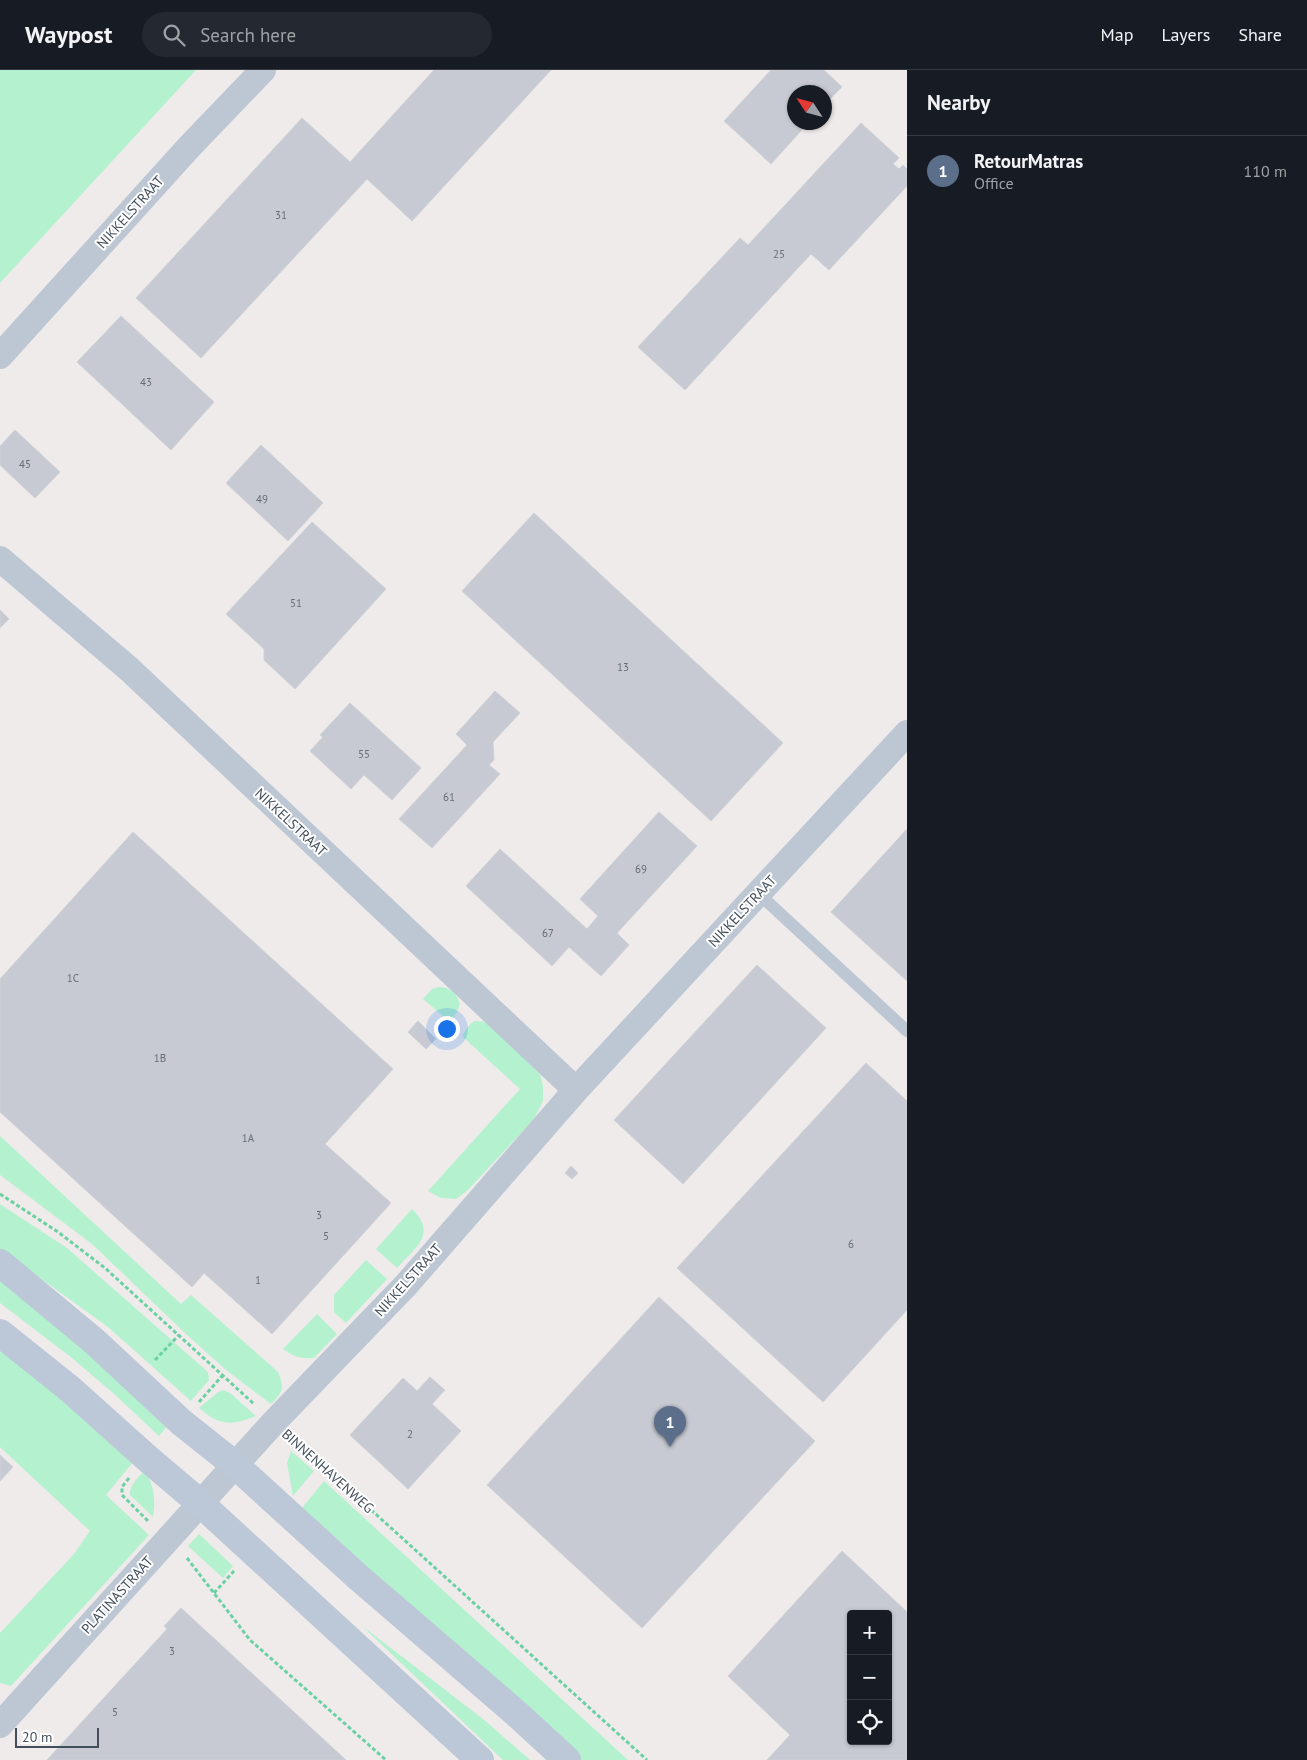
<!DOCTYPE html>
<html lang="en">
<head>
<meta charset="utf-8">
<style>
  body { margin:0; font-family:"PT Sans",sans-serif; background:#242831; color:#f1f3f6 }
  .controls { position:absolute; right:15px; bottom:15px; display:grid; overflow:hidden; border-radius:5px; box-shadow:0 1px 4px #0004 }
  .controls button { width:45px; height:45px; display:grid; place-items:center; padding:0; border:0; border-bottom:1px solid #363941; background:#171b24; color:#f1f3f6; font:25px sans-serif }
  .compass { position:absolute; left:787px; top:15px; width:45px; height:45px; border-radius:50%; background:#171b24; box-shadow:0 1px 4px #0004; rotate:306deg }
  .scale { position:absolute; left:15px; bottom:12px; width:84px; box-sizing:border-box; padding-left:5px; border:2px solid #434e5a; border-top:0; font-size:14px; line-height:18px; white-space:nowrap; color:#434e5a; -webkit-text-stroke:4px #fff; paint-order:stroke }
  .you { position:absolute; left:446px; top:958px; width:18px; height:18px; margin:-12px; border:4px solid #fff; border-radius:50%; background:#1a73e8; box-shadow:0 0 0 8px #1a73e833 }
  .badge { display:grid; place-items:center; width:32px; height:32px; border-radius:50%; background:#b45309; color:#fff; font-size:16px; font-weight:700 }
  .pin { position:absolute; translate:-50% -41px; filter:drop-shadow(0 1px 2px #0008) }
  .pin::after { content:''; position:absolute; top:26px; width:18px; height:15px; background:inherit; clip-path:polygon(0 0,100% 0,50% 100%) }
  .list { margin:0; padding:0; list-style:none }
  h2 { display:flex; justify-content:space-between; align-items:center; height:65px; margin:0; padding:0 20px; font-size:21px }
  h2 small { font-size:16px; font-weight:400; color:#9ea1a6 }
  .list li { display:grid; grid-template-columns:32px 1fr auto; gap:15px; align-items:center; box-sizing:border-box; height:70px; padding:0 20px; border-top:1px solid #363941 }
  .list b { display:block; font-size:19px; white-space:nowrap }
  .list p { margin:0; font-size:16px; white-space:nowrap; color:#9ea1a6 }
  .list em { font-size:16px; font-style:normal; color:#9ea1a6 }
  .icon { flex:none; width:28px; height:28px; fill:none; stroke:currentColor; stroke-width:2; stroke-linecap:round; stroke-linejoin:round }
  .map { position:relative; flex:none; width:907px; height:1690px; overflow:hidden }
  header { display:flex; align-items:center; gap:30px; box-sizing:border-box; height:70px; padding:0 25px; background:#171b24; border-bottom:1px solid #363941 }
  header strong { font-size:24px }
  nav { display:flex; gap:28px; margin-inline-start:auto; font-size:18px }
  .search { width:350px; height:45px; background:#242831; display:flex; align-items:center; gap:12px; box-sizing:border-box; padding:0 18px; border-radius:28px; color:#9ea1a6; font-size:19px }
  main { display:flex }
  aside { flex:1; background:#171b24 }
  .map>svg:first-child { display:block }
  .green { fill:#b4f1cf }
  .building { fill:#c7cad2; stroke:#cfd1d8; fill-rule:evenodd }
  .lines { fill:none; stroke-linecap:round; stroke-linejoin:round }
  .path { stroke:#6ad1a3; stroke-width:3; stroke-dasharray:4 2.5; stroke-linecap:butt }
  .lane { stroke:#bdc7d3; stroke-width:12 }
  .street { stroke:#bdc7d3; stroke-width:26 }
  .secondary { stroke:#bcc7d7; stroke-width:28 }
  .labels { text-anchor:middle; dominant-baseline:central; stroke-width:4; stroke-linejoin:round; paint-order:stroke }
  .number-label { font-size:11px; fill:#646d78 }
  .street-label { font-size:14px; fill:#434e5a; stroke:#fff }
</style>
</head>
<body>
<header>
<strong>Waypost</strong>
<div class="search"><svg class="icon" aria-label="search" viewBox="0 0 24 24"><circle cx="10" cy="10" r="6"/><path d="M15 15l6 6"/></svg>Search here</div>
<nav><a>Map</a><a>Layers</a><a>Share</a></nav>
</header>
<main>
<div class="map">
<svg width="907" height="1690" viewBox="0 0 907 1690">
  <rect width="100%" height="100%" fill="#efebeb"/>
  <path class="green" d="M0 0H196L0 213Z
    M439 917C452 918 456 923 460 934L457 942 450 952 423 929 432 919Z
    M476 951 488 952 540 1004 543 1016V1031L534 1049 468 1120 456 1129 441 1128 428 1121 520 1019 463 967V964L471 953Z
    M0 1066 181 1234 191 1225 278 1302C285 1318 283 1322 271 1334L226 1300 185 1263 92 1174 0 1105Z
    M0 1134 67 1178 208 1302 209 1310 191 1331 108 1257 0 1179Z
    M412 1139C438 1164 415 1178 397 1198L376 1179Z
    M366 1190 387 1209 346 1253 334 1242V1225Z
    M0 1204 171 1352 159 1366 113 1323 72 1288 0 1233Z
    M317 1244 337 1264 314 1288C301 1289 294 1287 283 1279Z
    M0 1276 134 1391 106 1425 149 1465 11 1616 0 1613V1563L74 1484 90 1461 0 1377Z
    M223 1320 230 1323 256 1346C231 1356 220 1356 199 1338L218 1322Z
    M291 1381 314 1401 293 1426 287 1393Z
    M145 1400C154 1416 156 1430 153 1447L130 1425C129 1415 138 1408 145 1400Z
    M324 1411 628 1690H581L302 1438Z
    M199 1464 233 1496 223 1508 188 1476Z
    M361 1555 483 1649 530 1690H503Z"/>
  <path class="building" d="M434 0H551L412 151 367 109 201 288 136 228 302 48 350 92Z
    M771 0H824L842 17 824 35V22H794V52H809L771 94 724 51Z
    M861 53 899 88 893 94 899 99 903 95 907 99V116L829 200 811 184 685 320 638 277 740 168 748 175Z
    M121 246 214 332 171 380 77 292Z
    M15 360 60 402 35 428 0 395V376Z
    M261 375 323 433 288 471 226 413Z
    M534 443 783 673 711 751 462 521Z
    M312 452 386 519 295 619 264 590V579L226 544Z
    M0 540 9 549 0 558Z
    M495 621 520 643 493 672 494 690 489 695 500 704 432 778 399 749 467 675 456 664Z
    M350 633 421 698 392 730 364 705 351 719 310 681 323 667 320 665Z
    M659 742 697 776 617 863 629 875 601 906 569 877 552 896 466 816 500 779 587 859 598 846 580 829Z
    M907 759V911L831 842Z
    M133 762 393 999 325 1074 391 1133 272 1264 204 1203 192 1217 0 1042V909Z
    M757 895 826 958 683 1114 614 1050Z
    M418 951 436 969 426 979 408 962Z
    M866 993 907 1031V1240L823 1332 677 1198Z
    M571 1096 578 1103 572 1109 565 1103Z
    M659 1227 815 1371 642 1558 487 1415Z
    M430 1307 445 1320 432 1334 461 1361 408 1419 350 1365 403 1308 417 1321Z
    M0 1385 13 1397 0 1411Z
    M842 1481 907 1542V1690H767L790 1665 728 1606ZM851 1544H888V1671H851Z
    M181 1538 346 1690H47L167 1559 164 1556Z"/>
  <g class="lines">
    <path class="path" d="M0 1124 58 1162 105 1198 254 1334
      M155 1290 179 1265
      M199 1332 222 1306
      M294 1370 647 1690
      M129 1408 122 1417V1425L148 1451
      M187 1488 250 1570 386 1690
      M214 1523 234 1501"/>
    <path class="lane" d="M758 823 907 961"/>
    <path class="street" d="M0 286 190 76 263 0
      M0 489 129 599 576 1020
      M0 1655 274 1352 406 1215 576 1020 907 663"/>
    <path class="secondary" d="M0 1193 94 1271 181 1352 235 1395 358 1507 517 1644 567 1690
      M0 1263 70 1319 147 1388 200 1433 480 1690"/>
  </g>
  <g class="labels">
    <g class="number-label">
      <text x="281" y="145">31</text>
      <text x="779" y="184">25</text>
      <text x="146" y="312">43</text>
      <text x="25" y="394">45</text>
      <text x="262" y="429">49</text>
      <text x="296" y="533">51</text>
      <text x="623" y="597">13</text>
      <text x="364" y="684">55</text>
      <text x="449" y="727">61</text>
      <text x="641" y="799">69</text>
      <text x="548" y="863">67</text>
      <text x="73" y="908">1C</text>
      <text x="160" y="988">1B</text>
      <text x="248" y="1068">1A</text>
      <text x="319" y="1145">3</text>
      <text x="326" y="1166">5</text>
      <text x="851" y="1174">6</text>
      <text x="258" y="1210">1</text>
      <text x="410" y="1364">2</text>
      <text x="172" y="1581">3</text>
      <text x="115" y="1642">5</text>
    </g>
    <g class="street-label">
      <text transform="translate(130 142) rotate(-48)">NIKKELSTRAAT</text>
      <text transform="translate(291 752) rotate(43)">NIKKELSTRAAT</text>
      <text transform="translate(742 841) rotate(-47)">NIKKELSTRAAT</text>
      <text transform="translate(408 1210) rotate(-48)">NIKKELSTRAAT</text>
      <text transform="translate(328 1401) rotate(42)">BINNENHAVENWEG</text>
      <text transform="translate(117 1525) rotate(-48)">PLATINASTRAAT</text>
    </g>
  </g>
</svg>
<div class="controls">
<button>+</button>
<button>−</button>
<button><svg class="icon" aria-label="locate" viewBox="0 0 24 24"><circle cx="12" cy="12" r="6"/><path d="M12 2v4M12 18v4M2 12h4M18 12h4"/></svg></button>
</div>
<svg class="compass" viewBox="-18 -18 36 36"><path d="M0-13l5 13h-10z" fill="#e53935"/><path d="M0 13l5-13h-10z" fill="#9ea1a6"/></svg>
<div class="scale">20 m</div>
<div class="you"></div>
<div class="pin badge" style="left:670px;top:1377px;background:#5c6f8a">1</div>
</div>
<aside>
<h2>Nearby<small></small></h2>
<ul class="list">
<li><span class="badge" style="background:#5c6f8a">1</span><div><b>RetourMatras</b><p>Office</p></div><em>110 m</em></li>
</ul>
</aside>
</main>
</body>
</html>
